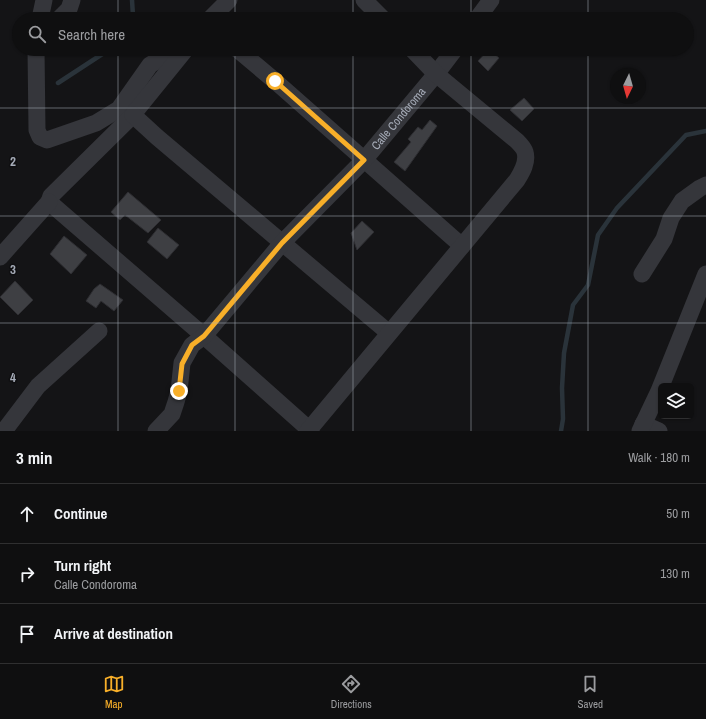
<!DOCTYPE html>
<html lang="en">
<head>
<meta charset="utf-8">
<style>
  body { margin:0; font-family:"Archivo Narrow",sans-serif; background:#181819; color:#f1f3f6 }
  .controls { position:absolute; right:12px; bottom:12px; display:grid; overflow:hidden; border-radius:6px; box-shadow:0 1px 3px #0004 }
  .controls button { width:36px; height:36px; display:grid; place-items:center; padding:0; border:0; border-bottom:1px solid #2f2f30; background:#0f0f10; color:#f1f3f6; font:20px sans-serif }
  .compass { position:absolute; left:610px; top:68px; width:36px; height:36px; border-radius:50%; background:#0f0f10; box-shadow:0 1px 3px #0004; rotate:185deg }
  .stop { position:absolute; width:12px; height:12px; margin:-9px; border:3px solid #f8af29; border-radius:50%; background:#fff }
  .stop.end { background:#f8af29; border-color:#fff; box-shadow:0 1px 4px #0008 }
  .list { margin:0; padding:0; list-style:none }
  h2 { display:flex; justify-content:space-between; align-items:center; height:52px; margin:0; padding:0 16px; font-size:17px }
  h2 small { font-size:13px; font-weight:400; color:#9b9c9f }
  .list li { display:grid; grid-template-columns:26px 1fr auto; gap:12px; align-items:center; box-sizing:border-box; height:60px; padding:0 16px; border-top:1px solid #2f2f30 }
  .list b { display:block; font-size:15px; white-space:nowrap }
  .list p { margin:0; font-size:13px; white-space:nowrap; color:#9b9c9f }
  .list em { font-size:13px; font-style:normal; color:#9b9c9f }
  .icon { flex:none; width:22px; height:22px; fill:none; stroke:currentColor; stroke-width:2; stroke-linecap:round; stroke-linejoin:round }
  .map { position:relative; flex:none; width:706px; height:431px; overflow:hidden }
  .search { position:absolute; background:#0f0f10; box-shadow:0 1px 3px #0004; left:12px; right:12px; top:12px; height:44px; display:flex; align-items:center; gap:10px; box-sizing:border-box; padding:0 14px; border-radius:22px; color:#9b9c9f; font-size:15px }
  .sheet { height:232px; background:#0f0f10 }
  nav { display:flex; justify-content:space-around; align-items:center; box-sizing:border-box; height:56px; border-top:1px solid #2f2f30; background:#0f0f10; font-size:11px; color:#9b9c9f }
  nav a { display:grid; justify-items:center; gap:2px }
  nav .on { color:#f8af29 }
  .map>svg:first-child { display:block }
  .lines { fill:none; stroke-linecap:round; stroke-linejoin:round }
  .stream { stroke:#2a333a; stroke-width:4.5 }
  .building { fill:#3e3f43; stroke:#2e2e32 }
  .minor { stroke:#35363b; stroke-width:17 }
  .route { stroke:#f8af29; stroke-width:5 }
  .grid { fill:none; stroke:#a5abb7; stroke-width:1; stroke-opacity:0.55 }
  .labels { text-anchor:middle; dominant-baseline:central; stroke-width:3; stroke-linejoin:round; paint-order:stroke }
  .street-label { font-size:12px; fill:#a5abb7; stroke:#0f0f11 }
  .grid-label { font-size:13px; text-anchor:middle; font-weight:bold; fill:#a5abb7; stroke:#0f0f11; stroke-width:3; stroke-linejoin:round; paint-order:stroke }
</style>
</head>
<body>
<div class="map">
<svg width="706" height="431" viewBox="0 0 706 431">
  <rect width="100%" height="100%" fill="#141416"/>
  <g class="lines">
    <path class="stream" d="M132 0 133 16 132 19
      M58 83 110 49
      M561 431 563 419 562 388 564 353 573 305 588 285 598 235 617 208 686 135 706 131"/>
  </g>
  <path class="building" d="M489 49 499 58 488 71 478 61Z
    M524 98 534 109 522 121 510 110Z
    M430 120 437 126 405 171 394 162 411 142 408 139 418 127 422 130Z
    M128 192 161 220 148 233 125 215 120 220 111 212Z
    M362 221 374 232 357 250 351 233Z
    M158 228 179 245 167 259 147 242Z
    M64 236 87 255 71 274 50 254Z
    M15 281 33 300 18 315 0 297Z
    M100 284 123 300 114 311 101 301 96 308 86 301 94 289Z"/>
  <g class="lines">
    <g class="minor">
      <path d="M364 0 383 19"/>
      <path d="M40 19 44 0"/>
      <path d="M59 19 69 9 72 0"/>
      <path d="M210 19 229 0"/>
      <path d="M477 19 491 0"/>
      <path d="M36 49 37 130 40 137 47 140 96 123 119 109 150 65 176 49"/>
      <path d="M186 49 130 118 51 196 49 202 204 336 311 431"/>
      <path d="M237 49 275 81 462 246"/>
      <path d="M133 115 157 137 389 333"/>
      <path d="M0 257 49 202"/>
      <path d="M642 274 664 239 671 218 682 201 700 188 706 185"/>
      <path d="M643 424 659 431"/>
      <path d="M4 431 38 386 99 331"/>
      <path id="s1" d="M156 431 172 414 176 402 179 391 182 363 192 345 204 336 282 243 364 160 436 74 455 49"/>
      <path d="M308 431 517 180C522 172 528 162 525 152 524 148 520 144 517 141L436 74 412 49"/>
      <path d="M640 431 659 391 706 274"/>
    </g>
  </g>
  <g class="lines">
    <path class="route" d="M179 391 182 364 192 345 204 336 282 243 364 160 275 81"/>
  </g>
  <path class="grid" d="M118 0V19M235 0V19M353 0V19M471 0V19M588 0V19M118 49V431M235 49V431M353 49V431M471 49V431M588 49V431M0 108H706M0 216H706M0 323H706"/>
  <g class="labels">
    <g class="street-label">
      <text stroke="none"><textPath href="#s1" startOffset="403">Calle Condoroma</textPath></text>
    </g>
  </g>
  <g class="grid-label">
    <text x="13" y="166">2</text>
    <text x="13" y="274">3</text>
    <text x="13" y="382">4</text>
  </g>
</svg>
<div class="controls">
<button><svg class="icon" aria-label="layers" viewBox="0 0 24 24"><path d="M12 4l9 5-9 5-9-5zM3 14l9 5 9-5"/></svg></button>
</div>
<svg class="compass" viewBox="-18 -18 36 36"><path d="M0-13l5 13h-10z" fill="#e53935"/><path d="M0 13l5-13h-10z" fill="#9b9c9f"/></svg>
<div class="stop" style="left:275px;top:81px"></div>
<div class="stop end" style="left:179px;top:391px"></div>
<div class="search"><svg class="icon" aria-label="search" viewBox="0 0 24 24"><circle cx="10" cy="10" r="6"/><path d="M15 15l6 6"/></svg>Search here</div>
</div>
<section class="sheet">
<h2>3 min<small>Walk · 180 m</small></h2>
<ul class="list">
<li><svg class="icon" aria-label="ahead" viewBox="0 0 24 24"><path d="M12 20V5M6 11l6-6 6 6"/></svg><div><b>Continue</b></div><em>50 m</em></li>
<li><svg class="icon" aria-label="right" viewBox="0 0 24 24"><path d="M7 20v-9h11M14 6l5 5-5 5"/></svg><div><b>Turn right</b><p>Calle Condoroma</p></div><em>130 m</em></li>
<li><svg class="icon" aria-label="arrive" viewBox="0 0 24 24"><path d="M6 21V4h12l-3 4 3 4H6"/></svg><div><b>Arrive at destination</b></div></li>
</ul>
</section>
<nav>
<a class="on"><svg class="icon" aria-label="map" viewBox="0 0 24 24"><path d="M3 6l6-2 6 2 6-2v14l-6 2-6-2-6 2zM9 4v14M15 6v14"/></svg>Map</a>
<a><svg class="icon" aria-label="directions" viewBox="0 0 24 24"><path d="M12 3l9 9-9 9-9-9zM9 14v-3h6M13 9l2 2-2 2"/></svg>Directions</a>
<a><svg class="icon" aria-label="saved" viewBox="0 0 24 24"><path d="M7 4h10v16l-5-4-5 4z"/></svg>Saved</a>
</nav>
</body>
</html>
